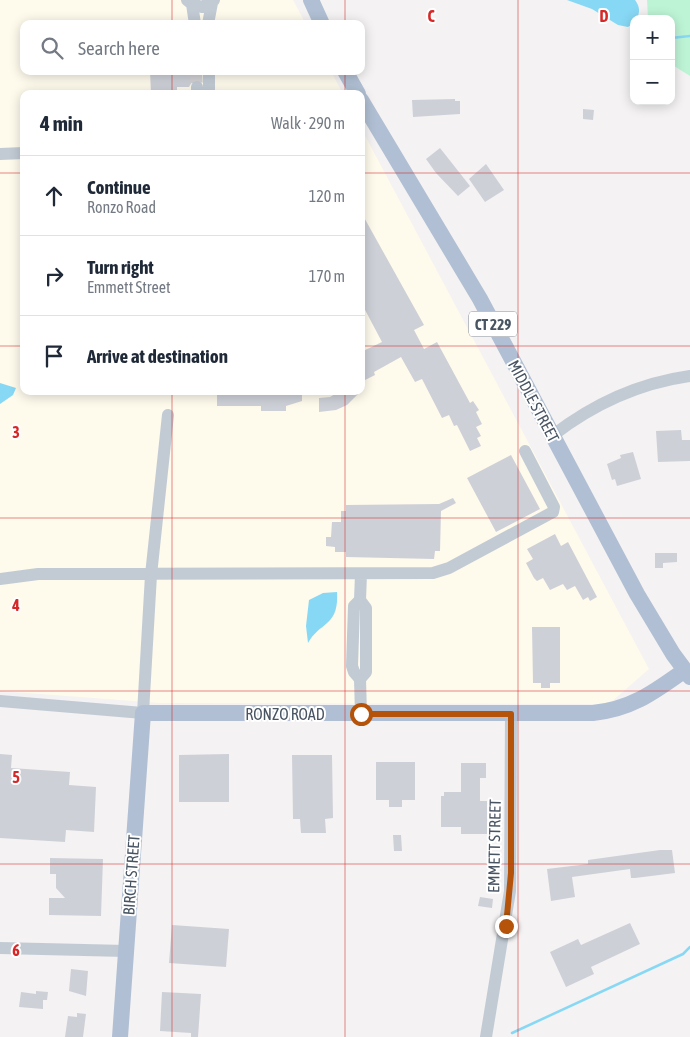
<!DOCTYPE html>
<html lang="en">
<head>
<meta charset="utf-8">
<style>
  body { margin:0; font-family:"Asap Condensed",sans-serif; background:#f6f6f7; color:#1f2937 }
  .controls { position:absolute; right:15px; top:15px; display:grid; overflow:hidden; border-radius:10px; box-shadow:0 2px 12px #0003 }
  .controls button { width:45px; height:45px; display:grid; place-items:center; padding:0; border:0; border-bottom:1px solid #e0e1e3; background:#fff; color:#1f2937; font:25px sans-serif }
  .stop { position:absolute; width:15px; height:15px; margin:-11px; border:4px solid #b45309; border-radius:50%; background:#fff }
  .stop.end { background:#b45309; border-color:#fff; box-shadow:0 1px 5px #0008 }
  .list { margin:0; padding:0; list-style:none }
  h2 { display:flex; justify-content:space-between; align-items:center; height:65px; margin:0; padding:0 20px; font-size:21px }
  h2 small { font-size:16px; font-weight:400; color:#747a83 }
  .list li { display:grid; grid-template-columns:32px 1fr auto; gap:15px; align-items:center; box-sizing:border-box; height:80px; padding:0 20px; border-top:1px solid #e0e1e3 }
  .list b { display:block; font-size:19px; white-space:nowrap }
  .list p { margin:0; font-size:16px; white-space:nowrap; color:#747a83 }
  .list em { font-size:16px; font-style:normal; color:#747a83 }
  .icon { flex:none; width:28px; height:28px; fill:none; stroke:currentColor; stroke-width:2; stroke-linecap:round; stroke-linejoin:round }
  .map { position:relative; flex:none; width:690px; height:1037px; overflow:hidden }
  .search { position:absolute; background:#fff; box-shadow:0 2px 12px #0003; left:20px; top:20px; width:345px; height:55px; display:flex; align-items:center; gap:12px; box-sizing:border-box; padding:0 18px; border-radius:10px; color:#747a83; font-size:19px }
  .panel { position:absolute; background:#fff; box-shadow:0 2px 12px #0003; left:20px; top:90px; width:345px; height:305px; border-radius:10px }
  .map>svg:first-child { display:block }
  .commercial { fill:#fefaec }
  .green { fill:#bef4d6 }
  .water { fill:#87d8f5 }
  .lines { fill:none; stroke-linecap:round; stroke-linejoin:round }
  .stream { stroke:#87d8f5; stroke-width:2.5 }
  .building { fill:#ced0d8 }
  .minor-tunnel { stroke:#d2d2d5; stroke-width:12; stroke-dasharray:12 6; stroke-linecap:butt }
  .minor { stroke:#c2cbd4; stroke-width:12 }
  .major { stroke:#b0bfd3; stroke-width:16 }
  .route { stroke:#b45309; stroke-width:6 }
  .grid { fill:none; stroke:#d62828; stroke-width:1; stroke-opacity:0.55 }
  .labels { text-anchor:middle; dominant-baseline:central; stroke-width:4; stroke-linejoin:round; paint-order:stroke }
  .shield { fill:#fff; stroke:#7f8791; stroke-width:1 }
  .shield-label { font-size:15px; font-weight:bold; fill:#485462 }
  .street-label { font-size:16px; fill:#485462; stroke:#fff }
  .grid-label { font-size:16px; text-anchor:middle; font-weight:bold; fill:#d62828; stroke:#fff; stroke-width:4; stroke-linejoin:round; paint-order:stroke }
</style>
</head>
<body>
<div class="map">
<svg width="690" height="1037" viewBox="0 0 690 1037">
  <rect width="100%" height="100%" fill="#f4f2f2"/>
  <path class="commercial" d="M0 0H293L306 24H24V71H331L343 94H24V391H361V128L649 669 609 704 159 703 0 691Z"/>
  <path class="green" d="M647 0H690V76L671 64V19H648Z"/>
  <path class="water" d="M567 0H635C640 7 640 11 637 19H634V23L628 27 618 25 592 9Z
    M0 383 16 388 13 395 0 404Z
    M337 592C339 627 320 621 308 643L306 626 309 600 323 593Z"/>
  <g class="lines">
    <path class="stream" d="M671 38 690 36
      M512 1033 683 954 690 947"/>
  </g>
  <path class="building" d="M150 71H201V80H193L189 87H177V94H151Z
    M455 99V101H460V114L413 117 412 100Z
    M583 109 594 110 593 120 583 119Z
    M440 148 470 186 458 196 436 173 426 159Z
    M486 164 504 190 485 202 469 179Z
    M361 212 424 325 414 330 424 349 437 342 470 403 473 401 479 410 476 412 482 424 476 427 481 436 477 438 481 446 470 451 457 425 454 426 449 415 442 418 422 379 415 382 401 357 374 372 375 375 361 382V352L382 342 363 306 361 307Z
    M217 391H299L302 393V401L286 406V411H261V406H217Z
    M340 391H361L347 405 336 410 319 412V398L330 397Z
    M681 430 682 440H690V461L658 462 656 431Z
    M633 452 641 479 617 486 615 479 612 480 607 464 621 458 620 455Z
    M511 455 540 509 496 532 467 478Z
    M453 498 456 503 441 511 440 551H435L434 559 346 557V552H335V547L326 546V537H331L332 522H341V511H346V505L439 504Z
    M555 534 561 546 568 542 597 597 590 601 588 597 583 600 575 586 567 590 563 584 550 590 543 578 537 581 534 578 526 563 533 559 527 549Z
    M655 553H677V562L663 563V568H655Z
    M532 627H560V683H550V688H541V683H533Z
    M0 754 12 755 11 768 70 772 69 785 96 787 94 832 66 830 65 842 0 838Z
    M229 754V802H179V755Z
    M292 755H332L333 818 325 819 326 833H301L300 819H293Z
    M376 762H415V800H402V807H389V800H376Z
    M461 763H486V778H480V801H487V834H461V827H441V796H444V792H461Z
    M393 835H401L402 851H394Z
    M660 850H672L675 873 635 878H631L630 869 572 877 575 897 551 901 547 869 588 864V860Z
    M50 858 103 859 101 916 49 915V898H65L56 888V874H50Z
    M480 897 493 899 492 908 478 906Z
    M630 923 640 944 591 967 594 974 566 987 550 952 578 939 581 945Z
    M172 925 229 929 226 967 169 963Z
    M71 969 88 971 86 996 69 991Z
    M36 991 48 992 47 1000H43V1009L19 1007 21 992 36 994Z
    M162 992 201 994 198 1037H191V1033L160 1031Z
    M77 1013 86 1014 83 1037H65L68 1016 77 1017Z"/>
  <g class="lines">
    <path class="minor-tunnel" d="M196 71 197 87"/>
    <path class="minor" d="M187 0 192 4 202 7 214 0
      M192 4 195 24
      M208 24 212 3
      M209 71V94
      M197 87V94
      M0 154 24 153
      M552 436C592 405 640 383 690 376
      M0 579 38 574 433 573 449 568 553 512 554 507 525 451
      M360 600 354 606 352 666 354 672 360 679 361 714
      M360 679 366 672V608L360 600 361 574
      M0 701 143 713 151 575 168 415
      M0 948 126 951
      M486 1037 510 891 511 714"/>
    <path class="major" d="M311 0 322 24
      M345 71 358 94
      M361 100 480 299 637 594 673 654 690 677
      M120 1037 143 713H593C632 709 654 692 685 670"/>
  </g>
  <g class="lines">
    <path class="route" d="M361 714H511V873L506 926"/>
  </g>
  <path class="grid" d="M172 0V24M345 0V24M518 0V1037M172 71V94M345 71V94M0 173H24M361 173H690M0 346H24M361 346H690M172 391V1037M345 391V1037M0 518H690M0 691H690M0 864H690"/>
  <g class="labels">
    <rect class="shield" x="469" y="311.5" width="48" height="25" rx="4"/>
    <g class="shield-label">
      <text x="493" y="324">CT 229</text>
    </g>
    <g class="street-label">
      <text transform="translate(534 401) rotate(62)">MIDDLE STREET</text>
      <text x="285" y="714">RONZO ROAD</text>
      <text transform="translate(494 846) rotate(-89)">EMMETT STREET</text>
      <text transform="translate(131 875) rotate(-86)">BIRCH STREET</text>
    </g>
  </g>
  <g class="grid-label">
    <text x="431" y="22">C</text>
    <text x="604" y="22">D</text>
    <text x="16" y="438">3</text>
    <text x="16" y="611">4</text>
    <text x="16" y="783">5</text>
    <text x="16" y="956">6</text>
  </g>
</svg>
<div class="controls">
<button>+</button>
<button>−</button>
</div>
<div class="stop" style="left:361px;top:714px"></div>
<div class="stop end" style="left:506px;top:926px"></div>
<div class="search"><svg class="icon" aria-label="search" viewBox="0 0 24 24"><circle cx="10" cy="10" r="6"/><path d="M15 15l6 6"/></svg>Search here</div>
<section class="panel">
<h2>4 min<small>Walk · 290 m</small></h2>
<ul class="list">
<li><svg class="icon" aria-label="ahead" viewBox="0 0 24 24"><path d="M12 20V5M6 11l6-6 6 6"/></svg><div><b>Continue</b><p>Ronzo Road</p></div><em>120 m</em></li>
<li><svg class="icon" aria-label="right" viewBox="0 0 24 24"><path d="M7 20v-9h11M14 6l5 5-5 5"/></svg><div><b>Turn right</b><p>Emmett Street</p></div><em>170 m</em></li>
<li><svg class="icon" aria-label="arrive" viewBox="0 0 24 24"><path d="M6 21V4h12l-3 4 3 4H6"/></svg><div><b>Arrive at destination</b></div></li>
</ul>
</section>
</div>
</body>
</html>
